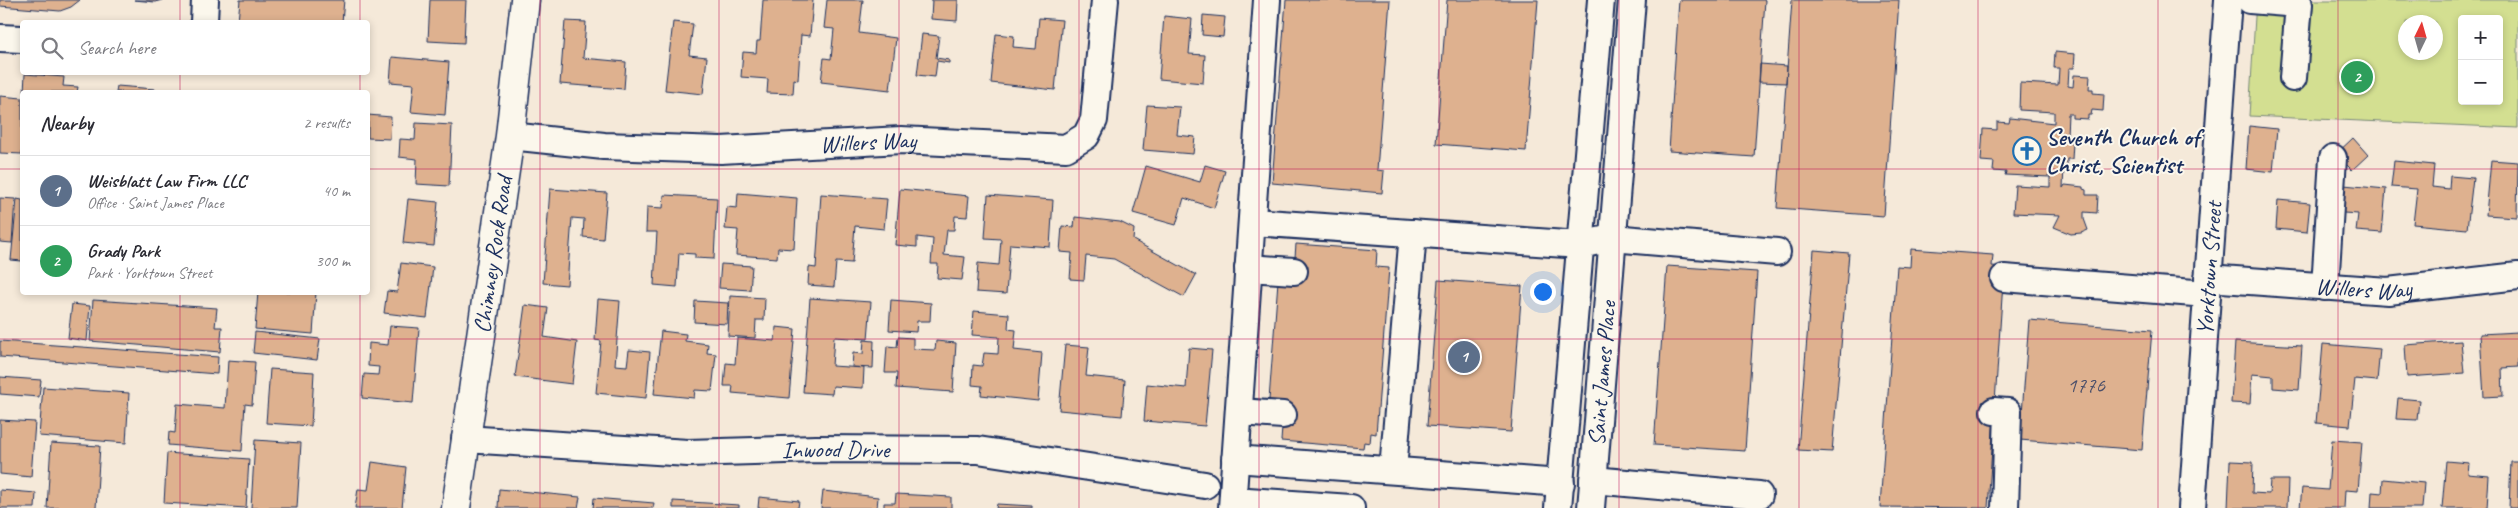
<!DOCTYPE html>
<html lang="en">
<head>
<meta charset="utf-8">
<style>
  body { margin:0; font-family:Caveat,sans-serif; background:#f7f7f7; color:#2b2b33 }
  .controls { position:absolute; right:15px; top:15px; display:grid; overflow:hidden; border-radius:5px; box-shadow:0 2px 8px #0003 }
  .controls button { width:45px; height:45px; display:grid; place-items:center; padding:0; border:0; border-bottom:1px solid #e1e1e2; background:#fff; color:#2b2b33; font:25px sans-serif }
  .compass { position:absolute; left:2398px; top:15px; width:45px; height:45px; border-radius:50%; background:#fff; box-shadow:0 2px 8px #0003; rotate:5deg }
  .you { position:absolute; left:1542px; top:291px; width:18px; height:18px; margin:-12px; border:4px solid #fff; border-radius:50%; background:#1a73e8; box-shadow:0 0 0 8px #1a73e833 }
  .badge { display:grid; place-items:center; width:32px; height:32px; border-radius:50%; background:#ea580c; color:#fff; font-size:16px; font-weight:700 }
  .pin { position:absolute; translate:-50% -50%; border:2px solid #fff; box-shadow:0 1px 5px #0006 }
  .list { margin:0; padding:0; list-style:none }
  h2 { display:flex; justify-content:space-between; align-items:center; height:65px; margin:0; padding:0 20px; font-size:21px }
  h2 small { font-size:16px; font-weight:400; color:#7c7c81 }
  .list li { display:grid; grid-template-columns:32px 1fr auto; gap:15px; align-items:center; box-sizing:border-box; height:70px; padding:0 20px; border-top:1px solid #e1e1e2 }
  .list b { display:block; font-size:19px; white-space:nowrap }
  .list p { margin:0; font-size:16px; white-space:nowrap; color:#7c7c81 }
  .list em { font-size:16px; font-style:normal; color:#7c7c81 }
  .icon { flex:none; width:28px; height:28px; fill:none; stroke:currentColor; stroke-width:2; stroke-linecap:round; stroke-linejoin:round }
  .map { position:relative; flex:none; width:2518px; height:508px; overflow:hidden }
  .search { position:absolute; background:#fff; box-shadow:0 2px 8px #0003; left:20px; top:20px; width:350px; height:55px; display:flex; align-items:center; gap:12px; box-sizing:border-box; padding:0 18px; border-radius:5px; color:#7c7c81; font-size:19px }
  .panel { position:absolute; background:#fff; box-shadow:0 2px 8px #0003; left:20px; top:90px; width:350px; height:205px; border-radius:5px }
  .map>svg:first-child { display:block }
  .green { fill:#d3df91; stroke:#778778; fill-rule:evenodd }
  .building { fill:#deb18f; stroke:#1b2f5e }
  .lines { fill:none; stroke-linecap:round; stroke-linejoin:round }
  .minor-casing { stroke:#1b2f5e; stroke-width:30 }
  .major-casing { stroke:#1b2f5e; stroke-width:31 }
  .minor { stroke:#fbf7ec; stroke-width:26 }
  .major { stroke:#fbf7ec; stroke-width:28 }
  .grid { fill:none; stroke:#c2185b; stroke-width:1; stroke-opacity:0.55 }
  .labels { text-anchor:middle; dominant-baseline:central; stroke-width:4; stroke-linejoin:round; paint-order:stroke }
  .number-label { font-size:21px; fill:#4c506a }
  .poi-label { font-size:24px; font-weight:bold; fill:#1b2f5e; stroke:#fbf7ec; text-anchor:start }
  .street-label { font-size:24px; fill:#1b2f5e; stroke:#fbf7ec }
</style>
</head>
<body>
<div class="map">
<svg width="2518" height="508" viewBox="0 0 2518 508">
  <rect width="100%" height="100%" fill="#f5e9d9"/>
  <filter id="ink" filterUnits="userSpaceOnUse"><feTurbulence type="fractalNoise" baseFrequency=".02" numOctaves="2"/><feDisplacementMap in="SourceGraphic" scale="10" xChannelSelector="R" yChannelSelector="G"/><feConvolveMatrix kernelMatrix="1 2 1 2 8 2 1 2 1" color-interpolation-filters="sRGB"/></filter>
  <g filter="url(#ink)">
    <path class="green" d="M2256 0H2518V128L2249 116ZM2462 19H2499V101H2462ZM2406 22H2436V52H2406Z"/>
    <path class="building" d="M0 0H80L71 7 60 11 0 6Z
      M134 0H162L155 2Z
      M240 0H344L342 22H238Z
      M430 0H466L464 43 428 41Z
      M763 0H813L810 36 801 35 798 80 794 79 793 94 767 93 768 79 741 77 743 52 756 53 757 41H760Z
      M827 0H863L859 33 896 38 890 90 821 82 824 58 831 59 834 29 824 28Z
      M932 0H958L957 21 931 19Z
      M1286 0H1390L1377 170 1384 171 1382 193 1272 183Z
      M1447 0H1538L1526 151 1436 144Z
      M1679 0H1765L1754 157 1669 151Z
      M1792 0H1899L1884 216 1777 208Z
      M1203 15 1225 17 1223 37 1202 35Z
      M1164 16 1192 19 1189 54 1205 55 1203 83 1159 79Z
      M1039 18 1062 20 1055 90 991 83 996 34 1014 36 1013 47 1036 49Z
      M565 21 586 22 583 58 626 62 624 89 560 84Z
      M673 22 693 24 689 55 707 57 703 94 665 90Z
      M922 34 939 36 936 58 949 60V63L937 61 935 77 917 75Z
      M2055 52 2075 54 2074 68H2069L2068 86 2073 87 2074 75 2090 76 2089 89H2093V93L2104 94 2103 111 2092 110 2091 115H2088V119L2072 118V114H2068L2067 135H2069V142L2073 143 2072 159H2067V166H2064L2063 188 2065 185 2083 187V189L2086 190V195H2098L2097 213 2084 212V219L2088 230 2081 233 2071 234 2054 227 2060 215 2013 213 2015 185 2050 187V177L2005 175 2006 172 1993 171 1994 162 1981 161 1983 129 1997 130V122L2009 123 2010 118 2054 123V112L2019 110 2020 83 2058 85 2059 68H2054Z
      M392 57 449 62 445 115 411 112 414 84 390 82Z
      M1760 64 1787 66 1786 83 1759 82Z
      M25 74 64 77 63 86 78 87 77 92H24Z
      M117 86 155 89V92H116Z
      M0 96 22 98V154L0 153Z
      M1147 105 1180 107 1177 135 1195 137 1193 154 1143 150Z
      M368 115 391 117 390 139 368 138Z
      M416 123 452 125 449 186 416 184 417 159 399 157 400 139 415 140Z
      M2249 126 2277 129 2273 172 2246 169Z
      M2353 138 2368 155 2352 170 2336 154Z
      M2491 160 2518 162 2517 217 2486 215Z
      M2394 161 2434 165 2432 187 2449 189 2450 176 2473 178 2467 229 2413 224 2417 189 2391 187Z
      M1205 165 1225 171 1214 208 1184 198 1176 225 1133 213 1146 166 1200 182Z
      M2333 184 2386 189 2382 233 2356 231 2358 214 2330 212Z
      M550 189 607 193 603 239 583 237 584 219 572 218 567 285 543 283Z
      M900 189 969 196 967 217 955 216 954 230H947L944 255 965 257 962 280 937 278 938 264H931L933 239 917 237V247L895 245Z
      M738 193 797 198 794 249 778 248 777 258 736 255 738 230 725 229 727 207 737 208Z
      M821 194 887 199 884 229 855 226 852 263 836 262 834 287 808 285 809 267 816 268Z
      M664 195 717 198 714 259 695 258V254L679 253 677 287 654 285 657 232H646L647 207 663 208Z
      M988 195 1053 200 1050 247 1010 244 1006 294 976 292 978 263 999 265 1001 239 985 238Z
      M0 198 15 199 12 243 0 242Z
      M17 199 22 200V261L11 260Z
      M408 199 438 202 434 246 403 243Z
      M2278 200 2310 203 2307 232 2276 229Z
      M1075 217 1120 222 1134 229 1133 240 1196 275 1184 297 1114 259 1086 256 1084 280 1070 279 1072 253 1060 252 1062 226 1074 227Z
      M1296 244 1377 250 1376 267 1389 268 1376 434 1371 433 1370 443 1364 442 1363 448 1281 441 1284 401 1269 400 1278 281 1293 283Z
      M1911 249 1993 255 1992 266 2004 267 1988 508 1880 507 1897 266 1910 267Z
      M1814 250 1849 253 1832 452 1798 450Z
      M401 263 433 267 427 318 384 313 387 291 397 292Z
      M721 264 752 266 750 290 719 288Z
      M1667 266 1757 272 1745 451 1654 445Z
      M1438 280 1522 286 1511 432 1427 426Z
      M258 292H316L313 334 255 329Z
      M730 296 765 298 764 320H756L755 338 728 336Z
      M810 298 871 302 868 339 834 337 832 366 864 368 863 388 833 386 832 394 803 392Z
      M598 299 620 301 615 365 627 366 629 350 650 352 646 398 596 393 601 341 595 340Z
      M93 300 217 308 215 327H222L220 352 90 341Z
      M891 300 931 303 930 321H917L916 332 889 330Z
      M695 301 728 303 727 324 694 322Z
      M72 304 90 306 87 341 68 338Z
      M525 305 548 308 544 337 577 342 572 384 515 377Z
      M974 311 1009 314 1008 329 1016 330 1014 350 1042 353 1038 401 981 395 982 386 972 385 973 365 982 366 984 353 998 354 999 337 972 335Z
      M2029 320 2152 330 2142 450 2020 440Z
      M390 326 419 328 413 403 362 398 364 374 378 375 379 367 368 366 369 343 388 345Z
      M776 327 795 329 789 398 732 393 733 386H724L726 363 735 364 737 338 775 341Z
      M661 331 686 334 685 341 708 344 707 353 716 354 712 391 695 390 694 398 654 394Z
      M255 332 320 339 317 360 253 353Z
      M2518 332V367L2502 368 2503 396 2484 397 2480 334Z
      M898 337 913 338V349L935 350 936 341 956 343 953 392 896 388 897 373H885L887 346 897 347Z
      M864 340 874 341 873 368 852 367 853 353 863 354Z
      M0 341 218 357 217 374 0 357Z
      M2461 341 2464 373 2407 377 2405 345Z
      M2235 342 2302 346 2299 390 2273 388V376L2252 374 2250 404 2231 403Z
      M2323 344 2380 349 2377 381 2355 379 2350 426 2316 423Z
      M1065 345 1089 347 1086 376 1125 380 1122 416 1059 410Z
      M1189 348 1212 350 1205 426 1144 421 1147 384 1186 388Z
      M228 360 255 362 252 405 245 404 242 451 168 445 169 432 175 433 177 404 225 408Z
      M270 369 314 372 311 426 266 423Z
      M0 377 41 380 39 397 0 394Z
      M43 387 129 393 126 443 39 436Z
      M2398 398 2419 400 2417 420 2396 419Z
      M0 420 35 422 31 477 0 474Z
      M255 440 301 443 297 508H251Z
      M2332 440 2362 442 2358 491 2345 490 2344 508H2300L2302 488 2328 490Z
      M51 443 100 446 96 508H47Z
      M167 453 249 459 246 508 164 503Z
      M2230 461 2253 462 2252 493 2269 494 2270 480H2288L2287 508H2228Z
      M2446 461 2469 463 2468 474 2489 476 2487 508H2442Z
      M372 462 406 467 402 508H355L358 489 368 490Z
      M2511 462H2518V508H2509Z
      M2383 479 2424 483 2422 508H2371L2372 492 2382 493Z
      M499 489 580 497 578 508H498Z
      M0 490 36 493 35 508H0Z
      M823 491 878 497 877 508H821Z
      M896 494 951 497V508H884V503H895Z
      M759 497 799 501 798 508H758Z
      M594 498 654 503 653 508H593Z
      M673 501 739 505V508H673Z
      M997 504 1032 506V508H996Z"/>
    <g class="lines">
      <defs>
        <g id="minor">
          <path d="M2250 0 2299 4 2293 78"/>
          <path d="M204 22 205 0"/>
          <path d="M0 38 22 39"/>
          <path id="s1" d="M510 136 604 146 721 150 901 140 1066 148 1086 136 1094 120 1105 0"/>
          <path d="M1252 222 1580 245 1612 238 1777 252"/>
          <path d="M1248 268 1294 271"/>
          <path d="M2004 278 2207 294"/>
          <path id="s2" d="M2208 278 2388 291 2518 276"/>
          <path d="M2325 287 2333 158"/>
          <path d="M1994 411 2008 412 2005 508"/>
          <path d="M1239 412 1283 415"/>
          <path id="s3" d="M465 439 688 453 816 449 978 450 1205 485"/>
          <path d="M1235 459 1561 483"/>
          <path d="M1393 470 1413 233"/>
          <path d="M1593 480 1759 495"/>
          <path d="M1233 500 1351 508"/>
          <path d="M1232 508 1267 0"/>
          <path d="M1558 508 1601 0"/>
          <path id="s4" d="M1591 508 1632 0"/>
          <path id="s5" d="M2192 508 2228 0"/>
        </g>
        <g id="major">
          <path id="s6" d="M456 508 510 136 525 0"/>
        </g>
      </defs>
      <use href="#minor" class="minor-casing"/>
      <use href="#major" class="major-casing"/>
      <use href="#minor" class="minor"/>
      <use href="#major" class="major"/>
    </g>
  </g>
  <path class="grid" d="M180 0V22M360 0V22M540 0V508M719 0V508M899 0V508M1079 0V508M1259 0V508M1439 0V508M1619 0V508M1799 0V508M1978 0V508M2158 0V508M2338 0V508M180 72V92M360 72V92M0 169H22M368 169H2518M180 292V508M360 292V508M0 339H2518"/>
  <defs>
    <symbol id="church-ring" viewBox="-11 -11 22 22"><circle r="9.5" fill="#fbf7ec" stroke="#1f6fb2" stroke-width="1.5"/><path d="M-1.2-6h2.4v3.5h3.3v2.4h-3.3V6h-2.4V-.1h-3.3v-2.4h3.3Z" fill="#1f6fb2"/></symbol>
  </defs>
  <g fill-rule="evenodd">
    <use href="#church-ring" x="2011" y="135" width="32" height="32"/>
  </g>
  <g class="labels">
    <g class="number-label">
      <text x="2086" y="385">1776</text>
    </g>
    <g class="poi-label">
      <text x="2046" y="137">Seventh Church of<tspan x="2046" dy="28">Christ, Scientist</tspan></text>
    </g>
    <g class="street-label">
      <text stroke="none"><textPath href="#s1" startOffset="359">Willers Way</textPath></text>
      <text stroke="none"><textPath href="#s6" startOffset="256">Chimney Rock Road</textPath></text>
      <text stroke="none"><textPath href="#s5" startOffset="240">Yorktown Street</textPath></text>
      <text stroke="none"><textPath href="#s2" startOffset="156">Willers Way</textPath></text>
      <text stroke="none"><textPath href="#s4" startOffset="135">Saint James Place</textPath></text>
      <text stroke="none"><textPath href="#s3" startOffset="371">Inwood Drive</textPath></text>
    </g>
  </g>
</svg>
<div class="controls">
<button>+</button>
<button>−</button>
</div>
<svg class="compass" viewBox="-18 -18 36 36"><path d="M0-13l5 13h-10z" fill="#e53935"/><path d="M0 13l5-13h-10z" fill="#7c7c81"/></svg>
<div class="you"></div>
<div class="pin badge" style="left:1464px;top:357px;background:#5c6f8a">1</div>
<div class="pin badge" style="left:2357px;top:77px;background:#2e9e5b">2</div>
<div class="search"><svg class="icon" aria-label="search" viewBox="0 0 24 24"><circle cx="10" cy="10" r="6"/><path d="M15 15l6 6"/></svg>Search here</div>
<section class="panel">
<h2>Nearby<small>2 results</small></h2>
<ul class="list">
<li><span class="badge" style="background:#5c6f8a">1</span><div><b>Weisblatt Law Firm LLC</b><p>Office · Saint James Place</p></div><em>40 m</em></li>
<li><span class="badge" style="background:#2e9e5b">2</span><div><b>Grady Park</b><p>Park · Yorktown Street</p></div><em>300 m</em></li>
</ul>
</section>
</div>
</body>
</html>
